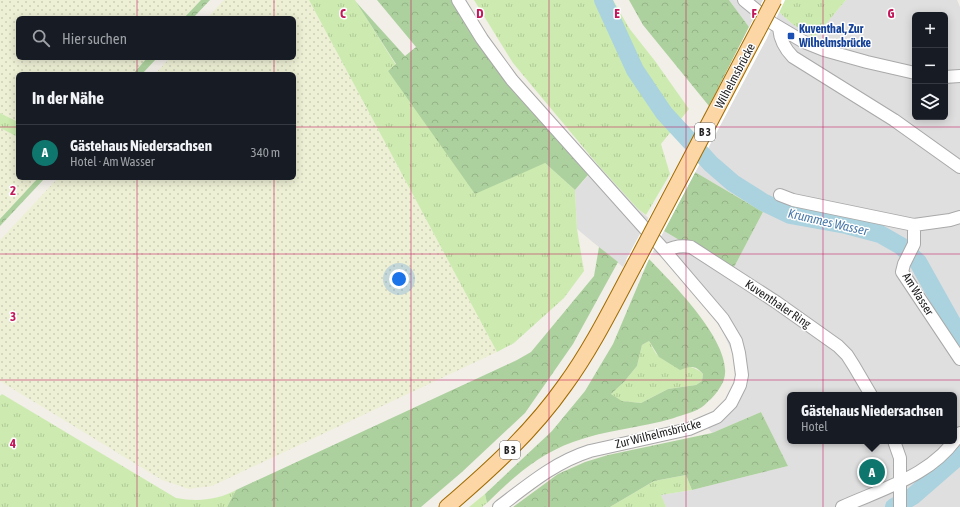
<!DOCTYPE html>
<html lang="de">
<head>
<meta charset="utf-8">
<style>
  body { margin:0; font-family:"Asap Condensed",sans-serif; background:#242831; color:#f1f3f6 }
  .controls { position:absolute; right:12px; top:12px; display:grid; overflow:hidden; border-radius:6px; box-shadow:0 2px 10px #0003 }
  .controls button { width:36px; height:36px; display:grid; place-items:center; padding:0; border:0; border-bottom:1px solid #363941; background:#171b24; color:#f1f3f6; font:20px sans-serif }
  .you { position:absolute; left:399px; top:279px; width:14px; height:14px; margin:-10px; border:3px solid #fff; border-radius:50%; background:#1a73e8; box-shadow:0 0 0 6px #1a73e833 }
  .badge { display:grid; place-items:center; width:26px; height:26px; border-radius:50%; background:#0f766e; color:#fff; font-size:13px; font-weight:700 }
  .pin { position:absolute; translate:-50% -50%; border:2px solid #fff; box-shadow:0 1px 4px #0006 }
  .popup { position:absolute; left:787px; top:392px; width:170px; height:52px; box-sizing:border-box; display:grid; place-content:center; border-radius:6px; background:#171b24; filter:drop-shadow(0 1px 3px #0005); font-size:13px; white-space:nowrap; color:#9ea1a6 }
  .popup b { font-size:15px; color:#f1f3f6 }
  .popup::after { content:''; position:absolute; left:50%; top:100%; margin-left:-8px; border:8px solid transparent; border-top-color:#171b24 }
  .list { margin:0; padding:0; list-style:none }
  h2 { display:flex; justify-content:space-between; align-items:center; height:52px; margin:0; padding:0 16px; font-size:17px }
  h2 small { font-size:13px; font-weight:400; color:#9ea1a6 }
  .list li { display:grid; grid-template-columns:26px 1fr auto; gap:12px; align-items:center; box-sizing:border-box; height:56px; padding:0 16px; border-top:1px solid #363941 }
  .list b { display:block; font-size:15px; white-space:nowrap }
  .list p { margin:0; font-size:13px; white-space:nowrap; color:#9ea1a6 }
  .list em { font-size:13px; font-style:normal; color:#9ea1a6 }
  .icon { flex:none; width:22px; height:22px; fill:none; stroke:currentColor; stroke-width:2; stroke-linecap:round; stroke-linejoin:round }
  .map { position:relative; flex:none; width:960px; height:507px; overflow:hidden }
  .search { position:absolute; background:#171b24; box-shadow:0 2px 10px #0003; left:16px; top:16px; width:280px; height:44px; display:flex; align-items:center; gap:10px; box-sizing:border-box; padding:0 14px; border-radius:6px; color:#9ea1a6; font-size:15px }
  .panel { position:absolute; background:#171b24; box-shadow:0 2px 10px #0003; left:16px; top:72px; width:280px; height:108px; border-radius:6px }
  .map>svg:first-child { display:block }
  .residential { fill:#e0dfdf; fill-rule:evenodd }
  .farmland { fill:url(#farmland-dots) }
  .grass { fill:url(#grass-tufts) }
  .forest { fill:url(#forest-crowns); fill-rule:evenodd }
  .pier { fill:#fff }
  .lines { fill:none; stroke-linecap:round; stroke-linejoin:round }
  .river { stroke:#aad3df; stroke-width:18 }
  .minor-casing { stroke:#a9a9a9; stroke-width:14 }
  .major-casing { stroke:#a06b00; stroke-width:17 }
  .minor { stroke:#fff; stroke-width:12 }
  .major { stroke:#fcd6a4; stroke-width:15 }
  .major-bridge-casing { stroke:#a06b00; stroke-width:17; stroke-linecap:butt }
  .major-bridge { stroke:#fcd6a4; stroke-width:15 }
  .grid { fill:none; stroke:#c2185b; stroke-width:1; stroke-opacity:0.55 }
  .transit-dot { fill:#1a4fb4; stroke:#fff; stroke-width:1.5 }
  .labels { text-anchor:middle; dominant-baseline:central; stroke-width:3; stroke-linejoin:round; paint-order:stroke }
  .shield { fill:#fff; stroke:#646464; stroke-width:1 }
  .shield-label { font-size:11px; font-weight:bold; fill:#222 }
  .transit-label { font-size:12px; font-weight:bold; fill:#164399; stroke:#fff; text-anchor:start }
  .street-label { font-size:12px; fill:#222; stroke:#fff }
  .water-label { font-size:13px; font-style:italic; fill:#4a7aab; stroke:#fff }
  .grid-label { font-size:13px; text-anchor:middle; font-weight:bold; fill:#c2185b; stroke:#fff; stroke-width:3; stroke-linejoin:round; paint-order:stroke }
</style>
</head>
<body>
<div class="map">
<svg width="960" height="507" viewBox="0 0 960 507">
  <defs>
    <pattern id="farmland-dots" width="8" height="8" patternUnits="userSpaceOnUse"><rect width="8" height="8" fill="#eef0d5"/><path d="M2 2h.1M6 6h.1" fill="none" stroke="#ccceb7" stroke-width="1.8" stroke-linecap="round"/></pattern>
    <pattern id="grass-tufts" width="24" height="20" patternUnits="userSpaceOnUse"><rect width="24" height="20" fill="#cdebb0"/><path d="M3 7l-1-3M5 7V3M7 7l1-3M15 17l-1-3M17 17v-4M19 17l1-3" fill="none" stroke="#b0c997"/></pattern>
    <pattern id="forest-crowns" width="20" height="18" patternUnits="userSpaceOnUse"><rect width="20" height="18" fill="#add19e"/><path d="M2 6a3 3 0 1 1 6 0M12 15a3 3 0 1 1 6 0" fill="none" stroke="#95b388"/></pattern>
  </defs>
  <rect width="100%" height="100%" fill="#f2efe9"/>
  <path class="residential" d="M729 0H766L791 23 814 37 846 0H957L960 7V507H666L660 495 692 490 788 466 761 412 712 433 700 418 718 409 728 398 735 378V358L721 328 666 259 636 243 623 267 577 229 575 190 598 165 638 209 664 231 732 271 763 212 695 172 767 38 749 27ZM915 15H945V117H915ZM790 395H954V441H790Z"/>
  <path class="farmland" d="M0 0H201L184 18H18V58H147L133 74H18V122L0 113Z
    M224 0H309L497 352 212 486 189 489 162 480 0 381V240L58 178H294V74H155L170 58H294V18H207Z
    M0 128 18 137V178H38L0 219Z"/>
  <path class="grass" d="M309 0H355L396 65 388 71 545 163 575 190 577 229 584 271 564 298 514 343 497 352Z
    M474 0H613L629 28 655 61 689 109 661 144 670 174 646 215 638 209 598 165 513 63Z
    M785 0H846L814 38 791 23 779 12Z
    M0 113 18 122V137L0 128Z
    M649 341C652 346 655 354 660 357 673 368 692 362 703 374L702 381 696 385 668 389 641 403 621 401 611 394 624 382 637 366 642 345Z
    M2 394 176 498C198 502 217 500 236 490L227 507H0V396Z
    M686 475 692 490 661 495 666 507H610L654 481Z
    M485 494 487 503 482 507H469Z"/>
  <path class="forest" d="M201 0H210L193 18H184Z
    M377 0H451C488 65 540 119 588 175L575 190 545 163 475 194 388 71 396 64 356 2 405 56 416 47Z
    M629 0H729L749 27 709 106 643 25Z
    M147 58H157L142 74H133Z
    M695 172 763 212 732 271 664 231Z
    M38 178H45L0 226V219Z
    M599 247 618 262 573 344 525 413 462 472 421 507H227L236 490 517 360 531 352 594 276Z
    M649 259C671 282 738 347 723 382 720 388 716 394 711 399 708 401 705 405 702 407 695 412 682 415 674 418 641 428 605 430 573 442 539 454 512 478 487 503L485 494 552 431 585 391 613 344ZM649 341 659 357 680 370C691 366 695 365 703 374L702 381 696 385 668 389 641 403 622 401 611 394 624 382 637 366 642 345Z
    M761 412 788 466 692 490 686 475 654 481 610 507H513L558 474 585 462 608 455 712 433Z"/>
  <path class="pier" d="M763 0H785L767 38 642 272 635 264 626 260 709 106Z"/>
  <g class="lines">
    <path class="river" d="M603 0 635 70 664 113 711 164 733 183 763 202 790 215 846 225 880 234 901 246 918 262 960 337
      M894 507 913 496 960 455"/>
    <defs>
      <path id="minor" d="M458 0 482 39 512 80 665 251 723 319 736 341 739 353 742 375 740 385 731 403 717 417 689 429 590 451C555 462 528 485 499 507
        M744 0 772 23 804 42 824 50 867 62 915 73
        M779 28C780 40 785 49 793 57L894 120 960 167
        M945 77 960 76
        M780 195 793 200 914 225 950 220 960 217
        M914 225V244L904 264 902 272 960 359
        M665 251C674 246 681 245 691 247L776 302 838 346 847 355 854 366 871 395
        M894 441 900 458V507
        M842 507C884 488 934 475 960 433"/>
      <path id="major" d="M447 507C490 470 532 432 565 385 592 348 613 305 635 264"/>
    </defs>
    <use href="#minor" class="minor-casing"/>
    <use href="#major" class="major-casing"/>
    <use href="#minor" class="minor"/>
    <use href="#major" class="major"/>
    <defs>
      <path id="major-bridge" d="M635 264 774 0"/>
    </defs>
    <use href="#major-bridge" class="major-bridge-casing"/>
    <use href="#major-bridge" class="major-bridge"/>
  </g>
  <path class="grid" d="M137 0V18M274 0V18M411 0V507M549 0V507M686 0V507M823 0V507M137 58V74M274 58V74M0 127H18M294 127H960M137 178V507M274 178V507M0 254H960M0 380H960"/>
  <rect class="transit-dot" x="787" y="32" width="8" height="8" rx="2"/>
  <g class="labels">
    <g class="shield">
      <rect x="695" y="123" width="20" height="18" rx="3"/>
      <rect x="500" y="441" width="20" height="18" rx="3"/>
    </g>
    <g class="shield-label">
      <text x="705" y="132">B 3</text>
      <text x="510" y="450">B 3</text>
    </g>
    <g class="transit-label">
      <text x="799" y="29">Kuventhal, Zur<tspan x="799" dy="14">Wilhelmsbrücke</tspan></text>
    </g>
    <g class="street-label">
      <text transform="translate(735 76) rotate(-62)">Wilhelmsbrücke</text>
      <text transform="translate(918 294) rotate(58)">Am Wasser</text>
      <text transform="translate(778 304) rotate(34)">Kuventhaler Ring</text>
      <text transform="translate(658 434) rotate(-14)">Zur Wilhelmsbrücke</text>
    </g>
    <g class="water-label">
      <text transform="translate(828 222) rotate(13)">Krummes Wasser</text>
    </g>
  </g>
  <g class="grid-label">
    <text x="343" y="18">C</text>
    <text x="480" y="18">D</text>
    <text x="617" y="18">E</text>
    <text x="754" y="18">F</text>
    <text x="891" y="18">G</text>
    <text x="13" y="195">2</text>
    <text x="13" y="321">3</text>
    <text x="13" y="448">4</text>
  </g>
</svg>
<div class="controls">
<button>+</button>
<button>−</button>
<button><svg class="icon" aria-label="layers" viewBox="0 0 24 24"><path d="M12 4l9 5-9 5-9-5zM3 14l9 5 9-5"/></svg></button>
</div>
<div class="you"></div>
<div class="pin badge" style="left:872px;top:472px">A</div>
<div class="popup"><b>Gästehaus Niedersachsen</b>Hotel</div>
<div class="search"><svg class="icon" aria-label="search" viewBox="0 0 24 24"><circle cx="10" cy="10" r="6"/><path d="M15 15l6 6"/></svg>Hier suchen</div>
<section class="panel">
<h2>In der Nähe<small></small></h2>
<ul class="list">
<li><span class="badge">A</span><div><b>Gästehaus Niedersachsen</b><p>Hotel · Am Wasser</p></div><em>340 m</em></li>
</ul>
</section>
</div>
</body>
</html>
